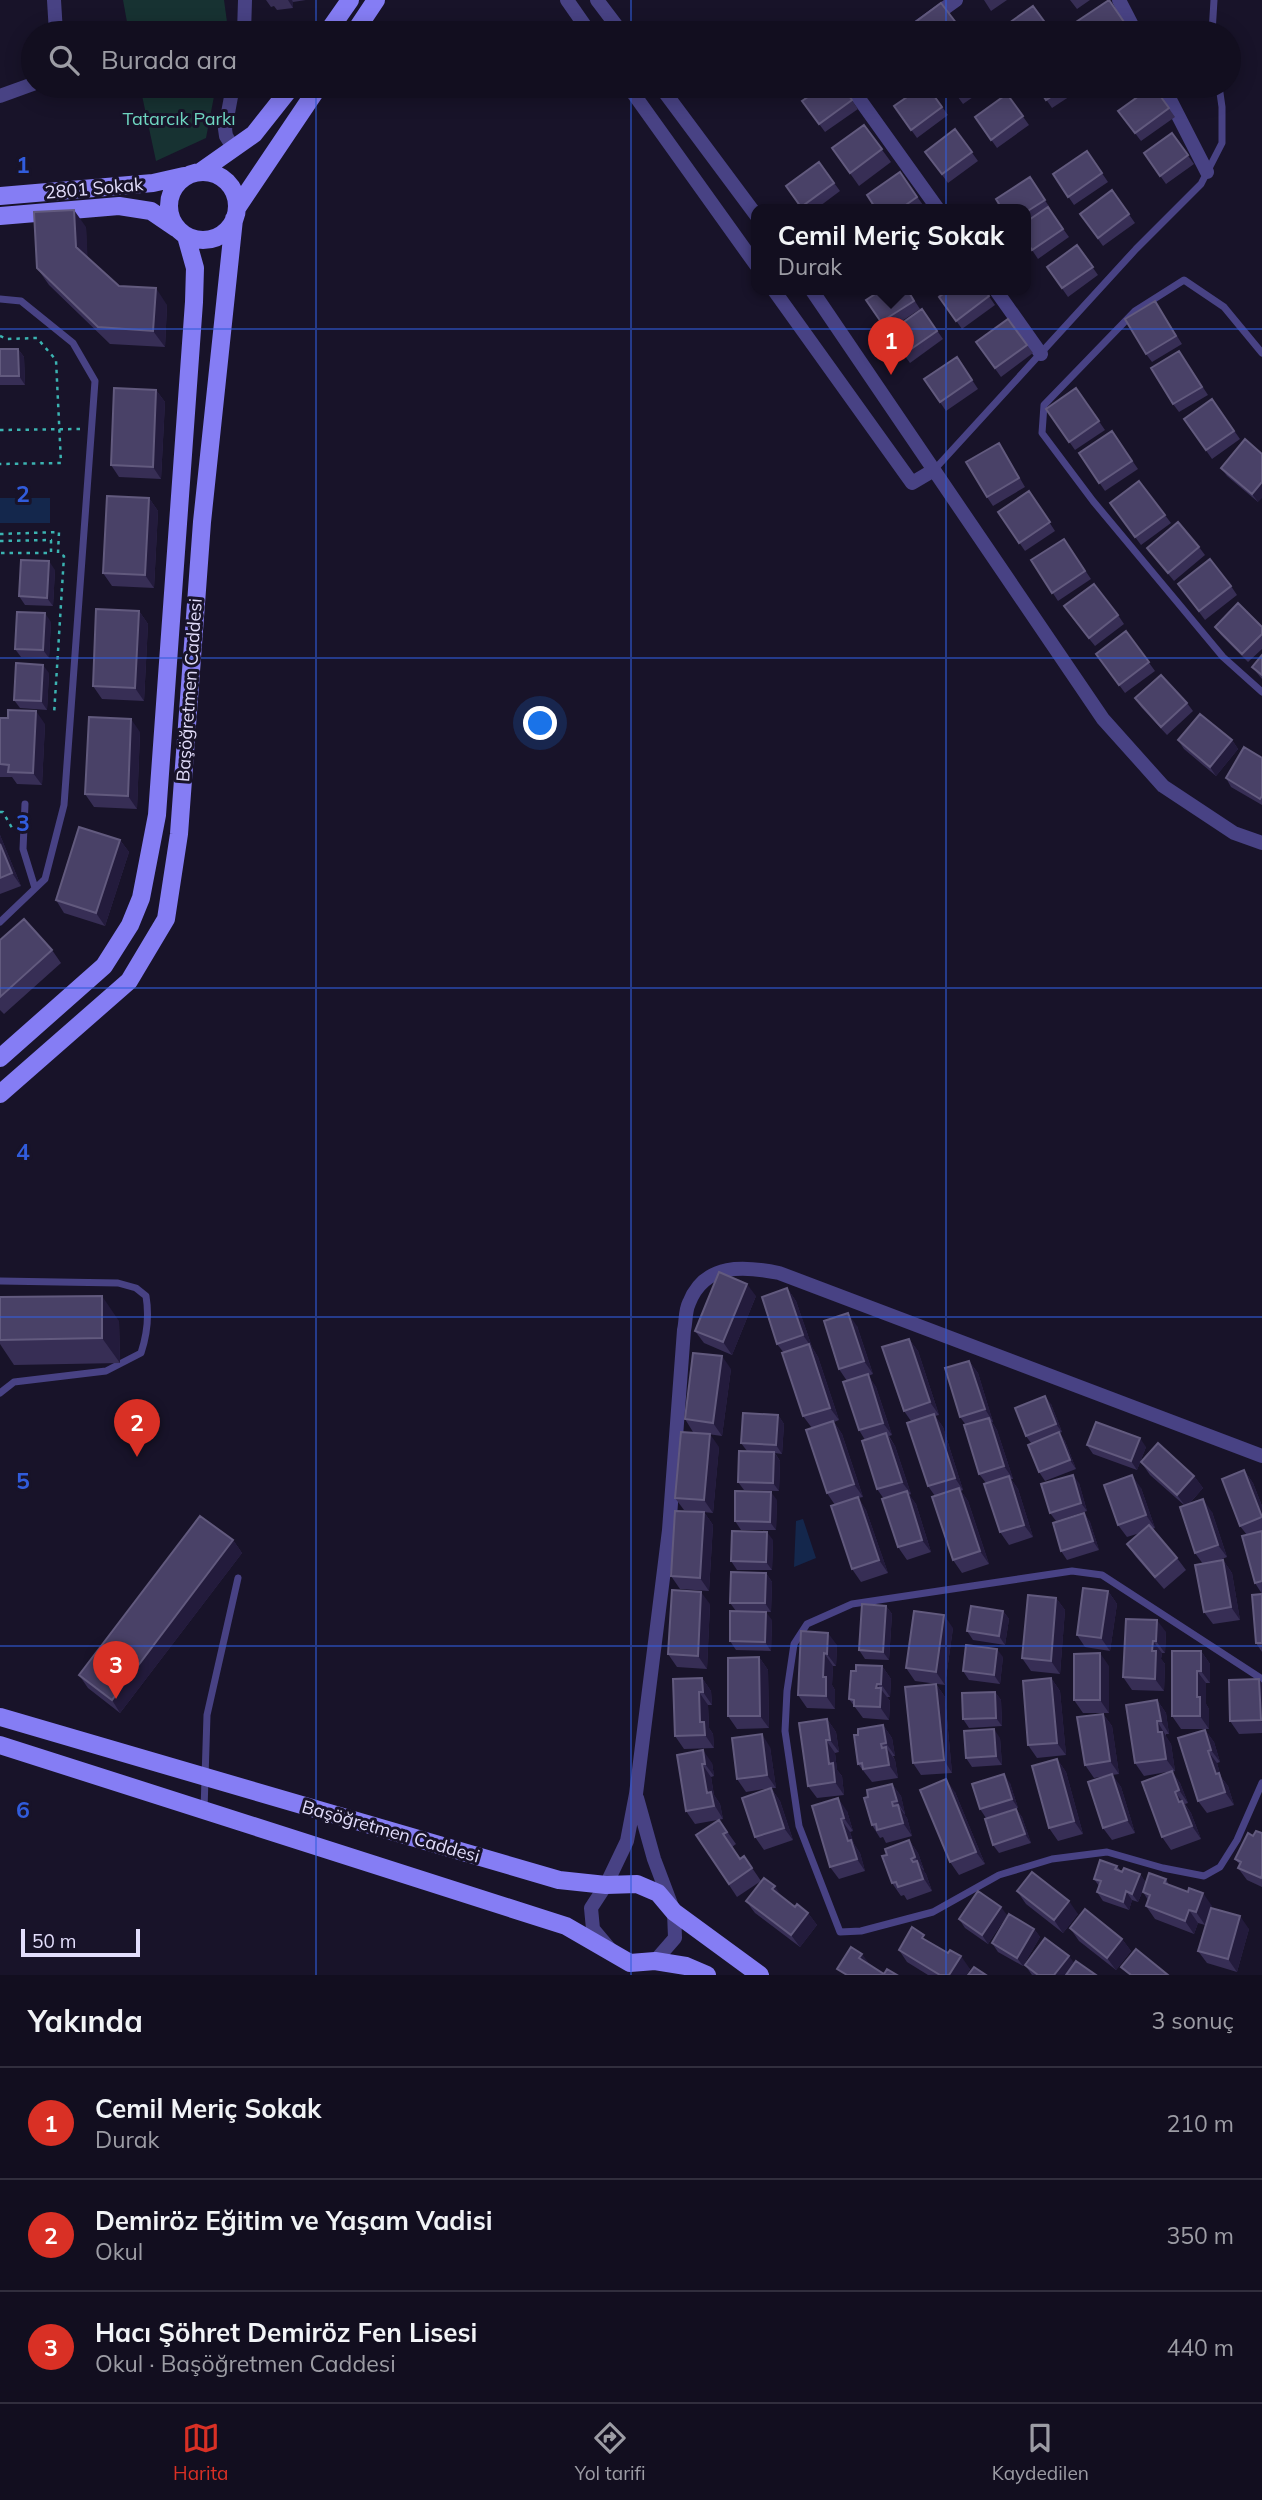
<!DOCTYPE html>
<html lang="tr">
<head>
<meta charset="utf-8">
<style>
  body { margin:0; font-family:Mulish,sans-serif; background:#1f1c2c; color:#f1f3f6 }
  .scale { position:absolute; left:21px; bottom:18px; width:119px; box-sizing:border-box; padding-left:7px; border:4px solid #e3defc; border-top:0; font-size:19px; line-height:24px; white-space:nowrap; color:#e3defc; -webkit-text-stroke:5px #181329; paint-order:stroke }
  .you { position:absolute; left:541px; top:724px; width:24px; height:24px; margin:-18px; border:5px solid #fff; border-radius:50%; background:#1a73e8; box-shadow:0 0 0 10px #1a73e833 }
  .badge { display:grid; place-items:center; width:46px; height:46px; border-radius:50%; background:#d93025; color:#fff; font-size:23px; font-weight:700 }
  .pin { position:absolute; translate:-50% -58px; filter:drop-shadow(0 2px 4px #0008) }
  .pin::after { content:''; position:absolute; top:37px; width:24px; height:21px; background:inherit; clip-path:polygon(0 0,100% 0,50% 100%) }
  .popup { position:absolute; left:751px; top:204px; width:280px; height:91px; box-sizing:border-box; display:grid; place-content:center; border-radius:14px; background:#120e1f; filter:drop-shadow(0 2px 5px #0005); font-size:23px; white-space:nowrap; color:#9c9ca4 }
  .popup b { font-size:26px; color:#f1f3f6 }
  .popup::after { content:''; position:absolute; left:50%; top:100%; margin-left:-14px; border:14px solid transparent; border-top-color:#120e1f }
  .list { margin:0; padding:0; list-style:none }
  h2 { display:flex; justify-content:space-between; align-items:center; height:91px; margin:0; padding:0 28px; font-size:30px }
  h2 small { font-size:23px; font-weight:400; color:#9c9ca4 }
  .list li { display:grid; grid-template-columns:46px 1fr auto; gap:21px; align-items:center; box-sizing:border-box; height:112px; padding:0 28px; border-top:2px solid #312e3d }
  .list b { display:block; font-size:26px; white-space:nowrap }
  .list p { margin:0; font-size:23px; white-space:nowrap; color:#9c9ca4 }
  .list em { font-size:23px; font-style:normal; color:#9c9ca4 }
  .icon { flex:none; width:38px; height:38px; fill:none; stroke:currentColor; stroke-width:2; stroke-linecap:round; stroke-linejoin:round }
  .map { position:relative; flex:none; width:1262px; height:1975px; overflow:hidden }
  .search { position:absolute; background:#120e1f; box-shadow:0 4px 18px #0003; left:21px; right:21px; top:21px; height:77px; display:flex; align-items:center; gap:18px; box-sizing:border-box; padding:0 24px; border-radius:38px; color:#9c9ca4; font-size:26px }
  .sheet { height:427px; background:#120e1f }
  nav { display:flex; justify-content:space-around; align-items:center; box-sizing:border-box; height:98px; border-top:2px solid #312e3d; background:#120e1f; font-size:19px; color:#9c9ca4 }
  nav a { display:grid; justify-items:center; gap:4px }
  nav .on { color:#d93025 }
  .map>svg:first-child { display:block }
  .green { fill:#173232 }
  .water { fill:#14274c }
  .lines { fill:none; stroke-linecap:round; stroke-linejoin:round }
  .path { stroke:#3bb3b1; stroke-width:2.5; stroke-dasharray:3.5 5; stroke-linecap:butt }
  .lane { stroke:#484284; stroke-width:7 }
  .street { stroke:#484284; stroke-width:14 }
  .secondary { stroke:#857df4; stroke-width:18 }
  .wall { fill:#372e55 }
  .shaded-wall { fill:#231b3c }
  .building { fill:#494167; stroke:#625a7e; stroke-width:2 }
  .grid { fill:none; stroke:#315cdc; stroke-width:2; stroke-opacity:0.55 }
  .labels { text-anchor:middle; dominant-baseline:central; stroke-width:6; stroke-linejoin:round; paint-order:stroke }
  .park-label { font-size:18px; fill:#6fd7c2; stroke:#181329 }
  .street-label { font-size:18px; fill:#e3defc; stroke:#181329 }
  .grid-label { font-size:23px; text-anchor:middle; font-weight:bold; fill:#315cdc; stroke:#181329; stroke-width:6; stroke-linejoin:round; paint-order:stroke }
</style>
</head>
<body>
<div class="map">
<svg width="1262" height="1975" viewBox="0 0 1262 1975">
  <rect width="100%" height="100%" fill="#181329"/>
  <path class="green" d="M123 0H224L227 22 225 33H129Z
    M140 86H216L206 138 156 161Z"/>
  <path class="water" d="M0 498H50V523H0Z
    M803 1519 816 1558 794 1567 796 1521Z"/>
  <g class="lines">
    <path class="path" d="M0 336 7 339 37 338 56 360 61 463 0 464
      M0 430 81 429
      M0 534 59 532 58 553 64 556 54 715
      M0 541 51 540V553H0
      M0 812H3L12 828"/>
    <path class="lane" d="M1212 33 1214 0
      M0 299 21 301 73 343 95 381 64 805 45 879 0 922
      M1262 353 1224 307 1184 280 1135 311 1044 405 1042 433 1093 501 1223 657 1262 692
      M934 470 1136 249 1201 184 1222 143V107L1219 86
      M25 804 23 849 35 888
      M0 1281 118 1283 136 1288 146 1296C149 1314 147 1335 141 1353L106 1371 14 1382 0 1393
      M1262 1679 1102 1575 1072 1571 852 1604 807 1624 794 1644 787 1691 785 1731 799 1826 840 1932 861 1931 933 1912 999 1875 1052 1859 1107 1852 1163 1868 1204 1876 1220 1867 1237 1840 1262 1783
      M204 1810 207 1715 238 1578"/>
    <path class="street" d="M54 0 56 33
      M567 0 590 33
      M597 0 622 33
      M1119 0 1136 33
      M244 33 245 0
      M910 33 956 0
      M233 86 225 129 226 136 234 149
      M628 86 756 265
      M660 86 756 215
      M850 86 938 209
      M1163 86 1207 172
      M0 96 33 84
      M773 289 912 483 934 470
      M811 289 1103 719 1163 786 1234 833 1262 843
      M995 289 1041 354
      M637 1798 654 1859 674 1912 675 1938 655 1961
      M609 1948 593 1929 591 1908 606 1885 627 1841 636 1794 669 1530 684 1330C686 1322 685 1311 689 1303 705 1262 745 1266 779 1273L1262 1456"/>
    <path class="secondary" d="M327 33 350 0
      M354 33 376 0
      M200 172 254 134 292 86
      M169 206a34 34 0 1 1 68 0a34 34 0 1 1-68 0Z
      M0 196 153 183 184 176
      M237 208 319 86
      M0 216 119 206 151 211 176 228
      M0 1058 104 966 130 925 141 898 157 815 194 302 195 268 186 236
      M0 1094 129 981 166 919 179 834 202 522 234 219
      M0 1717 559 1880 606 1885 637 1884 658 1893 674 1912 760 1975
      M0 1745 566 1926 630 1963 655 1961 686 1966 707 1975"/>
  </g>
  <path class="wall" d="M266 0H306L293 2V8L277 10 274 6 271 7Z
    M984 0H1007L991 11Z
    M1070 0H1090L1077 9Z
    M1109 0 1130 30 1126 33H1084Z
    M941 3 963 33H915Z
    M1033 6 1053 33H1006Z
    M842 86 858 109 825 132 802 101Z
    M879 86H888L882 90Z
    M927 86 948 115 917 138 894 106Z
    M950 86H989L963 104Z
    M1037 86H1083L1084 87 1052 108Z
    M1113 86H1135L1121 97Z
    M1153 86 1175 117 1141 141 1118 111Z
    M1007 94 1029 125 997 148 975 117Z
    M864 125 891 162 859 186 832 148Z
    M955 129 978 161 948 183 925 152Z
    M1172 133 1194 164 1166 184 1144 153Z
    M1087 151 1108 182 1074 205 1053 174Z
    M819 162 840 191 816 209H802L786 186Z
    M900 172 923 205 918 209H876Z
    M1030 177 1050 208 1049 209 1069 237 1038 259 1026 241V209Z
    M1112 190 1135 223 1103 246 1080 214Z
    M86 227 87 257 119 286 167 305 165 347 110 344 49 285 37 268Z
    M1077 245 1098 275 1068 297 1047 267Z
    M907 289 920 309 887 331 866 300Z
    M934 289H984L995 305 962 329Z
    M1155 301 1182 344 1152 362 1146 354Z
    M922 309 943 339 910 363 888 333Z
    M1008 319 1033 353 1001 377 976 342Z
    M0 349H18L24 357 25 385H0Z
    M1179 351 1208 395 1179 412 1173 404Z
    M957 357 978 389 946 411 924 379Z
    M1076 388 1105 430 1075 450 1046 409Z
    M156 390 165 402 161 479 119 477 111 465Z
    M1212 399 1240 439 1212 459 1184 419Z
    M1112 431 1138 469 1105 491 1079 453Z
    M1245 439 1258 502 1227 476 1221 468Z
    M1004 451 1025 487 993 506 987 497Z
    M1139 481 1171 523 1141 545 1110 503Z
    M1029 491 1055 531 1025 551 998 512Z
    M149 498 158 511 154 588 112 586 103 573Z
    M1064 539 1091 579 1058 601 1031 560Z
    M1199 547 1205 555 1174 581 1147 548Z
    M55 570 53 606 25 605 19 596Z
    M1178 584 1231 586 1237 595 1205 620Z
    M139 611 148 624 144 701 102 699 93 686Z
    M1070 615H1118L1124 624 1095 646Z
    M51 622 49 658 21 657 15 649Z
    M1215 627H1262V649L1248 662 1221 635Z
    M1126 631 1155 671 1125 693 1096 654Z
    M1262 655V679L1252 667Z
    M49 673 47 710 20 708 14 700Z
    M1135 698 1187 703 1193 711 1167 735 1141 707Z
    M0 718 45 724 42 785 17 784 12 777H0Z
    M140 732 137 809 94 807 85 794Z
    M1178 740H1232L1238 749 1216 776 1184 749Z
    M1262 758V805L1231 787 1226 778Z
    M0 835 21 886 0 894Z
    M120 840 129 852 105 926 64 913 56 900Z
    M0 940 52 950 61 963 4 1014 0 1010Z
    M787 1288 796 1301 812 1347 818 1357 839 1420 834 1422 842 1434 863 1497 858 1498 866 1510 888 1573 861 1582 852 1569 835 1505 827 1493 812 1428 803 1416 784 1353 777 1344Z
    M756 1296 732 1355 704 1343 695 1331Z
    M0 1297 119 1321 120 1363 14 1365 0 1344Z
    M857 1326 873 1374 868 1376 876 1387 892 1435 889 1436 895 1446 911 1494 909 1495 916 1504 931 1552 907 1560 898 1547 884 1499 877 1489 865 1440 859 1430 847 1381 839 1369Z
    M909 1339 918 1351 939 1415 935 1416 943 1427 963 1490 961 1491 968 1501 989 1564 962 1573 953 1560 935 1496 928 1486 911 1421 904 1411Z
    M969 1361 978 1373 993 1422H992L997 1430 1013 1479H1011L1018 1489 1033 1537 1009 1545 1000 1532 986 1483 979 1474 966 1425 960 1417Z
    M731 1369 722 1436 693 1432 685 1419Z
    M1051 1404 1062 1432 1059 1433 1065 1441 1076 1469 1045 1481 1039 1472 1031 1443 1026 1436Z
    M778 1415 784 1424 782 1454 775 1453 780 1461 779 1491 744 1490 738 1482 747 1451 741 1443Z
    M1087 1445 1146 1447 1137 1470 1093 1454Z
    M719 1447 713 1513 684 1510 675 1498Z
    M1141 1462 1194 1476 1203 1488 1189 1504 1212 1512 1227 1557 1217 1561 1223 1560 1232 1573 1240 1620 1213 1624 1204 1612 1203 1564 1195 1553 1184 1505 1150 1475Z
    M1244 1470 1253 1483 1262 1506V1594L1255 1583 1247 1535 1240 1526Z
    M1079 1483 1087 1511 1056 1521 1050 1513Z
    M1141 1488 1155 1528 1152 1529 1177 1558 1186 1570 1164 1589 1136 1557 1127 1544 1140 1533 1127 1537 1118 1525Z
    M777 1500 776 1530H741L735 1521Z
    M704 1512 713 1525 709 1591 680 1589 671 1576Z
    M1084 1513 1090 1522 1099 1550 1067 1560 1061 1551Z
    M233 1540 242 1553 120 1713 88 1688 79 1675Z
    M773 1540 772 1570H737L731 1561Z
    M766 1573 772 1582 771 1612 736 1611 730 1603Z
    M1108 1591 1117 1604 1110 1651 1085 1647 1077 1635Z
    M1262 1594V1652L1256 1643Z
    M1056 1598 1065 1610 1060 1674 1031 1671 1022 1658Z
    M710 1604 707 1669 677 1667 668 1654Z
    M886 1606 892 1614 889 1660 865 1659 859 1650Z
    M1003 1611 1009 1619 1005 1645 973 1640 967 1631Z
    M1126 1619 1166 1632 1165 1653H1162L1161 1659 1165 1664 1164 1691 1132 1690 1123 1677Z
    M772 1620 771 1651 736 1650 730 1641Z
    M953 1628 945 1685 915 1681 906 1668Z
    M801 1631 837 1645 836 1666H833L832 1685 835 1690V1709L807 1708 798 1695Z
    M1201 1651 1210 1664V1683H1206V1704L1209 1709V1729H1181L1172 1716Z
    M759 1657 768 1670 769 1728 737 1729 728 1716Z
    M1003 1657 1000 1684 969 1680 963 1671Z
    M882 1666 891 1679 890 1697H887L890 1701 889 1720 863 1718 849 1699 856 1671Z
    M1109 1666V1713H1083L1074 1700Z
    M702 1678 711 1691 712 1705H708L709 1728 713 1734 714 1748 684 1749 675 1736Z
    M1051 1678 1060 1691 1066 1755 1037 1758 1028 1745Z
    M1262 1683V1733L1239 1734 1230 1721Z
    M936 1684 945 1697 952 1773 921 1775 913 1763Z
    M995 1692 1001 1700 1002 1726 969 1728 963 1719Z
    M1157 1700 1166 1713 1169 1734H1166V1737L1171 1744 1175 1771 1172 1772 1180 1783 1188 1803 1185 1804 1191 1813 1201 1839 1171 1850 1162 1837 1167 1772 1144 1776 1135 1763Z
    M1103 1714 1112 1726 1119 1774 1112 1775 1121 1787 1135 1833 1112 1840 1103 1828 1111 1775 1094 1778 1085 1765Z
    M827 1719 836 1732 839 1752 835 1753 837 1770 842 1776 844 1795 817 1798 808 1786Z
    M883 1725 892 1738 895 1756H893L895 1760 898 1778 872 1782 858 1764V1735Z
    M1205 1730 1214 1742 1220 1762 1217 1763 1221 1777 1228 1786 1234 1805 1207 1813 1198 1801Z
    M1000 1738 1002 1765 972 1767 966 1758Z
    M770 1747 776 1788H771L780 1801 793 1840 764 1850 755 1837 771 1788 746 1792 737 1779Z
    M677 1755 712 1763 714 1776 711 1777 714 1795 720 1804 723 1819 695 1824 686 1811Z
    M1057 1759 1066 1772 1083 1834 1058 1841 1049 1828Z
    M1010 1783 1018 1808 986 1818 980 1809Z
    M892 1784 901 1796 905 1814H904L907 1818 912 1836 886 1843 883 1837 880 1838 872 1825 868 1797Z
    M955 1792 985 1864 959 1875 950 1862Z
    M812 1806 847 1811 853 1831 850 1832 854 1844 860 1853 865 1871 839 1879 830 1867Z
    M1016 1809 1022 1817 1031 1843 999 1853 993 1845Z
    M719 1820 736 1844 732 1847 740 1859 744 1856 761 1881 737 1897 696 1835Z
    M1262 1833V1887L1247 1880 1238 1868 1240 1865 1235 1859Z
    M909 1840 918 1853 924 1870H923L926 1874 932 1891 907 1900 904 1895 901 1896 892 1883 887 1855Z
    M1117 1866 1121 1871 1140 1874 1146 1883 1138 1902 1132 1900 1129 1910 1103 1901 1097 1892 1099 1886 1094 1879Z
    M1166 1879 1169 1885 1212 1906 1211 1908 1249 1929 1237 1972 1207 1963 1198 1951 1208 1918 1205 1925 1198 1923 1194 1934 1155 1919 1146 1906 1148 1900 1143 1892Z
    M1017 1891 1078 1914 1063 1933 1026 1904Z
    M783 1898 795 1907 808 1913 817 1925 800 1947 755 1913 746 1901Z
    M1007 1915 988 1944 965 1928 959 1919Z
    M1070 1928 1122 1939 1131 1951 1116 1970 1079 1941Z
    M1034 1929 1040 1937 1023 1966 998 1952 992 1943Z
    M930 1942 970 1969 966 1975H928L907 1962 899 1950Z
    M1074 1964 1096 1975H1032L1025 1965Z"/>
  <path class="shaded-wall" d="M288 0H292L293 2V8Z
    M74 210 86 227 88 264 76 247Z
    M156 288 167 305 165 347 153 331Z
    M18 349 24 357 25 385 19 376Z
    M156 390 165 402 161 479 153 467Z
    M1262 482V498L1258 502 1252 494Z
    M149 498 158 511 154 588 145 575Z
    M49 561 55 570 53 606 47 598Z
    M139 611 148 624 144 701 135 688Z
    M45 613 51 622 49 658 43 650Z
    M43 665 49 673 47 710 41 701Z
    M36 711 45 724 42 785 33 773Z
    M131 719 140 732 137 809 128 796Z
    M1232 740 1238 749 1216 776 1210 767Z
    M0 835 21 886 12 873 0 844Z
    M120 840 129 852 105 926 96 913Z
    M747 1284 756 1296 732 1355 723 1342Z
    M787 1288 796 1301 812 1347 818 1357 839 1420 830 1408 810 1345 803 1335Z
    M102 1296 119 1321 120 1363 102 1338Z
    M848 1313 857 1326 873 1374 864 1361Z
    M909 1339 918 1351 939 1415 930 1402Z
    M722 1356 731 1369 722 1436 713 1423Z
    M969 1361 978 1373 993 1422 985 1409Z
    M868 1374 876 1387 892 1435 883 1423Z
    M1045 1396 1051 1404 1062 1432 1056 1424Z
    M934 1414 943 1427 963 1490 955 1478Z
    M778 1415 784 1424 782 1454 776 1445Z
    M989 1418 997 1430 1013 1479 1004 1466Z
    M833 1421 842 1434 863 1497 854 1484Z
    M1059 1432 1065 1441 1076 1469 1070 1460Z
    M886 1433 895 1446 911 1494 902 1482Z
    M710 1434 719 1447 713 1513 704 1500Z
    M1140 1438 1146 1447 1137 1470 1131 1461Z
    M774 1452 780 1461 779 1491 773 1483Z
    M1244 1470 1253 1483 1262 1506V1516Z
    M1073 1475 1079 1483 1087 1511 1081 1503Z
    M1132 1475 1141 1488 1155 1528 1146 1515Z
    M1009 1476 1018 1489 1033 1537 1024 1525Z
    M1194 1476 1203 1488 1186 1507 1177 1495Z
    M959 1488 968 1501 989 1564 980 1551Z
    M907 1491 916 1504 931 1552 922 1540Z
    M771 1492 777 1500 776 1530 770 1522Z
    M858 1497 866 1510 888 1573 879 1560Z
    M1203 1499 1212 1512 1227 1557 1218 1545Z
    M704 1512 713 1525 709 1591 700 1578Z
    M1084 1513 1090 1522 1099 1550 1093 1541Z
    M767 1532 773 1540 772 1570 766 1562Z
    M233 1540 242 1553 120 1713 112 1700Z
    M1223 1560 1232 1573 1240 1620 1231 1607Z
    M766 1573 772 1582 771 1612 765 1603Z
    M1108 1591 1117 1604 1110 1651 1101 1638Z
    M701 1592 710 1604 707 1669 698 1656Z
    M1056 1598 1065 1610 1060 1674 1051 1661Z
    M886 1606 892 1614 889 1660 883 1652Z
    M1003 1611 1009 1619 1005 1645 999 1636Z
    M766 1612 772 1620 771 1651 765 1642Z
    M944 1615 953 1628 945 1685 936 1672Z
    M1157 1620 1166 1632 1165 1653 1156 1641Z
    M828 1633 837 1645 836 1666 827 1654Z
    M1153 1641 1162 1653 1161 1659 1165 1664 1164 1691 1155 1679 1152 1651Z
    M997 1649 1003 1657 1000 1684 994 1675Z
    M1201 1651 1210 1664V1683L1201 1671Z
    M824 1653 833 1666 832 1685 835 1690V1709L826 1696 823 1677Z
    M1100 1653 1109 1666V1713L1100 1700Z
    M759 1657 768 1670 769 1728 760 1716Z
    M882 1666 891 1679 890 1697 881 1684Z
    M1197 1671 1206 1683V1704L1209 1709V1729L1200 1716 1197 1697Z
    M702 1678 711 1691 712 1705 703 1692Z
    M1051 1678 1060 1691 1066 1755 1057 1743Z
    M1259 1679 1262 1683V1722L1261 1720Z
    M877 1684 890 1701 889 1720 880 1707Z
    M936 1684 945 1697 952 1773 944 1760Z
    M699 1692 708 1705 709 1728 713 1734 714 1748 705 1735 700 1722Z
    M995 1692 1001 1700 1002 1726 996 1718Z
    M1157 1700 1166 1713 1169 1734 1161 1721Z
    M1103 1714 1112 1726 1119 1774 1110 1761Z
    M827 1719 836 1732 839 1752 830 1740Z
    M1157 1721 1171 1744 1175 1771 1166 1759 1158 1732Z
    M883 1725 892 1738 895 1756 886 1743Z
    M994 1729 1000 1738 1002 1765 996 1756Z
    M1205 1730 1214 1742 1220 1762 1211 1750Z
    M762 1734 770 1747 776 1788 767 1775Z
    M826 1740 835 1753 837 1770 842 1776 844 1795 835 1782 829 1764Z
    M881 1744 887 1752 886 1747 895 1760 898 1778 889 1765Z
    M703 1750 712 1763 714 1776 705 1764Z
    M1208 1751 1217 1763 1221 1777 1228 1786 1234 1805 1225 1792 1216 1774Z
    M1057 1759 1066 1772 1083 1834 1074 1821Z
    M702 1764 711 1777 714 1795 720 1804 723 1819 707 1793Z
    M1172 1771 1180 1783 1188 1803 1179 1790Z
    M1004 1774 1010 1783 1018 1808 1012 1799Z
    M1112 1774 1121 1787 1135 1833 1127 1820Z
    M946 1779 955 1792 985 1864 976 1852Z
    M892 1784 901 1796 905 1814 897 1801Z
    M771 1788 780 1801 793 1840 784 1828Z
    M1175 1792 1191 1813 1201 1839 1192 1826 1179 1802Z
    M838 1798 847 1811 853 1831 844 1818Z
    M892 1802 900 1813 898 1805 907 1818 912 1836 903 1823Z
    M1016 1809 1022 1817 1031 1843 1025 1834Z
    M841 1819 850 1832 854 1844 860 1853 865 1871 857 1859 848 1841Z
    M909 1840 918 1853 924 1870 915 1857Z
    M911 1859 920 1871 917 1861 926 1874 932 1891Z
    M1140 1874 1146 1883 1138 1902 1132 1894Z
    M775 1886 783 1899 772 1889Z
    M1126 1891 1132 1900 1129 1910 1123 1902Z
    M1203 1893 1212 1906 1205 1925 1196 1912Z
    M1069 1901 1078 1914 1063 1933 1054 1920Z
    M1001 1907 1007 1915 988 1944 982 1935Z
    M1189 1910 1198 1923 1194 1934 1185 1921Z
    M808 1913 817 1925 800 1947 791 1935Z
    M1240 1916 1249 1929 1237 1972 1228 1959Z
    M1034 1929 1040 1937 1023 1966 1017 1958Z
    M1122 1939 1131 1951 1116 1970 1107 1958Z
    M862 1954 871 1966 859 1958Z
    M961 1956 970 1969 966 1975H949Z
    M1069 1956 1075 1964 1067 1975H1054Z"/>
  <path class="building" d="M1109 0 1124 22 1107 33H1084L1076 22Z
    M941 3 957 24 945 33H915L910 26Z
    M1033 6 1049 28 1040 33H1006L1002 28Z
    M824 86H842L852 100 819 124 802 101Z
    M923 86H927L942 107 911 130 894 106Z
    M950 86H971L957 96Z
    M1037 86H1067L1046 100Z
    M1153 86 1169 108 1135 133 1118 111Z
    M1007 94 1023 116 991 140 975 117Z
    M864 125 882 149 850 173 832 148Z
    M955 129 972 152 942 174 925 152Z
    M1172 133 1188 155 1160 176 1144 153Z
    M1087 151 1102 173 1068 197 1053 174Z
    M819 162 834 183 801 207 786 186Z
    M900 172 917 197 900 209H876L867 195Z
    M1030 177 1045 200 1026 212V209H1002L996 199Z
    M1112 190 1129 214 1098 238 1080 214Z
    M1048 207 1063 229 1032 250 1026 241V222Z
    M74 210 76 247 119 286 156 288 153 331 98 327 37 268 34 212Z
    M1077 245 1093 267 1062 288 1047 267Z
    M883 289H907L914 301 881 322 866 300Z
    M950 289H984L989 296 956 321 939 297Z
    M1155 301 1176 336 1146 354 1125 319Z
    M922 309 937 331 904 354 888 333Z
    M1008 319 1027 345 995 368 976 342Z
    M0 349H18L19 376H0Z
    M1179 351 1202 387 1173 404 1151 368Z
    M957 357 972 380 940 402 924 379Z
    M114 388 156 390 153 467 111 465Z
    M1076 388 1099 421 1069 442 1046 409Z
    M1212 399 1234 431 1206 450 1184 419Z
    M1112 431 1132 461 1099 483 1079 453Z
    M1245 439 1262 454V482L1252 494 1221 468Z
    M999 443 1019 478 987 497 966 462Z
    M1139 481 1165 515 1135 537 1110 503Z
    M1029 491 1050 522 1019 543 998 512Z
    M107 496 149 498 145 575 103 573Z
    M1178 522 1199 547 1168 573 1147 548Z
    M1064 539 1085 571 1052 593 1031 560Z
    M1210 559 1231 586 1199 611 1178 584Z
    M21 560 49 561 47 598 19 596Z
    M1094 584 1118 615 1089 638 1064 606Z
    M1238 603 1262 627V634L1242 654 1215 627Z
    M96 609 139 611 135 688 93 686Z
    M17 612 45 613 43 650 15 649Z
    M1126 631 1149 662 1119 685 1096 654Z
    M1262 655V675L1252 667Z
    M16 663 43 665 41 701 14 700Z
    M1161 675 1187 703 1161 727 1135 698Z
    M8 710 36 711 33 773 8 772 9 765 0 764V718H8Z
    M1200 714 1232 740 1210 767 1178 740Z
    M89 717 131 719 128 796 85 794Z
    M1244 747 1262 758V796L1260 799 1226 778Z
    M79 827 120 840 96 913 56 900Z
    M0 844 12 873 0 878Z
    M24 919 52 950 0 997V940Z
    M719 1272 747 1284 723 1342 695 1331Z
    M787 1288 803 1335 777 1344 762 1297Z
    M102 1296V1338L0 1340V1297Z
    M848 1313 864 1361 839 1369 824 1321Z
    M909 1339 930 1402 904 1411 882 1347Z
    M809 1344 830 1408 803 1416 782 1353Z
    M693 1353 722 1356 713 1423 685 1419Z
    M969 1361 985 1409 960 1417 945 1368Z
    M868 1374 883 1423 859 1430 843 1382Z
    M1045 1396 1056 1424 1026 1436 1015 1408Z
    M743 1413 778 1415 776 1445 741 1443Z
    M934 1414 955 1478 928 1486 907 1423Z
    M989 1418 1004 1466 979 1474 964 1425Z
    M833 1421 854 1484 827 1493 806 1430Z
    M1096 1422 1140 1438 1131 1461 1087 1445Z
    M681 1432 710 1434 704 1500 675 1498Z
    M1059 1432 1070 1460 1039 1472 1028 1445Z
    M886 1433 902 1482 877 1489 862 1441Z
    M1158 1443 1194 1476 1177 1495 1141 1462Z
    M739 1451 774 1452 773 1483 738 1482Z
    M1244 1470 1262 1517 1240 1526 1222 1479Z
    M1073 1475 1081 1503 1050 1513 1041 1484Z
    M1132 1475 1146 1515 1118 1525 1104 1485Z
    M1009 1476 1024 1525 1000 1532 984 1484Z
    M959 1488 980 1551 953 1560 932 1497Z
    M735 1491 771 1492 770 1522 735 1521Z
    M907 1491 922 1540 898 1547 882 1499Z
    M858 1497 879 1560 852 1569 831 1506Z
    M1203 1499 1218 1545 1195 1553 1180 1507Z
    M675 1511 704 1512 700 1578 671 1576Z
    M1084 1513 1093 1541 1061 1551 1053 1523Z
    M200 1516 233 1540 112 1700 79 1675Z
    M1149 1525 1177 1558 1155 1577 1127 1544Z
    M732 1531 767 1532 766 1562 731 1561Z
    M1262 1531V1581L1255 1583 1242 1536Z
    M1223 1560 1231 1607 1204 1612 1195 1565Z
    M731 1572 766 1573 765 1603H730Z
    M1083 1588 1108 1591 1101 1638 1077 1635Z
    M672 1590 701 1592 698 1656 668 1654Z
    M1262 1594V1643H1256L1252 1595Z
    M1028 1595 1056 1598 1051 1661 1022 1658Z
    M862 1604 886 1606 883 1652 859 1650Z
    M971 1606 1003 1611 999 1636 967 1631Z
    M730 1611 766 1612 765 1642 730 1641Z
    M914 1611 944 1615 936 1672 906 1668Z
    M1126 1619 1157 1620 1156 1641H1153L1152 1651H1156L1155 1679 1123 1677Z
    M801 1631 828 1633 827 1654 824 1653 823 1677H826V1696L798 1695Z
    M966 1645 997 1649 994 1675 963 1671Z
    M1172 1651H1201V1671H1197V1697H1200V1716H1172Z
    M1100 1653V1700H1074V1654Z
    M759 1657 760 1716H728V1658Z
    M856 1665 882 1666 881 1684H877L876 1688H881L880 1707 854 1706V1700L849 1699 851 1671H856Z
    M702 1678 703 1692H699L700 1722H704L705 1735 675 1736 673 1679Z
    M1051 1678 1057 1743 1028 1745 1023 1681Z
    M1259 1679 1261 1720 1230 1721 1229 1680Z
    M936 1684 944 1760 913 1763 905 1687Z
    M995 1692 996 1718 963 1719 962 1693Z
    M1157 1700 1161 1721H1157L1158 1732H1162L1166 1759 1135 1763 1126 1705Z
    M1103 1714 1110 1761 1085 1765 1077 1717Z
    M827 1719 830 1740H826L829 1764 833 1763 835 1782 808 1786 799 1723Z
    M883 1725 886 1743 881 1744 882 1748 886 1747 889 1765 863 1769 862 1763 858 1764 854 1735H858V1729Z
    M994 1729 996 1756 966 1758 964 1731Z
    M1205 1730 1211 1750 1208 1751 1216 1774 1219 1773 1225 1792 1198 1801 1178 1738Z
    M762 1734 767 1775 737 1779 732 1738Z
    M703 1750 705 1764H702L707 1793 711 1792 714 1806 686 1811 677 1755Z
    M1057 1759 1074 1821 1049 1828 1032 1766Z
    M1172 1771 1179 1790 1175 1792 1179 1802 1182 1801 1192 1826 1162 1837 1142 1782Z
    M1004 1774 1012 1799 980 1809 972 1784Z
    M1112 1774 1127 1820 1103 1828 1088 1782Z
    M946 1779 976 1852 950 1862 920 1790Z
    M892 1784 897 1801 892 1802 893 1806 898 1805 903 1823 877 1830 876 1824 872 1825 864 1798 868 1797 867 1790Z
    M771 1788 784 1828 755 1837 742 1798Z
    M838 1798 844 1818 841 1819 848 1841 851 1840 857 1859 830 1867 812 1806Z
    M1016 1809 1025 1834 993 1845 985 1819Z
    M719 1820 727 1832 723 1834 740 1859 744 1856 752 1868 729 1884 696 1835Z
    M1256 1831 1262 1833V1875L1261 1878 1238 1868 1241 1862 1235 1859 1248 1833 1253 1836Z
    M909 1840 915 1857 911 1859 913 1862 917 1861 923 1879 898 1887 896 1882 892 1883 882 1856 887 1855 885 1849Z
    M1100 1860 1117 1866 1115 1869 1122 1872 1124 1868 1140 1874 1132 1894 1126 1891 1123 1902 1097 1892 1101 1881 1094 1879Z
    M1032 1872 1069 1901 1054 1920 1017 1891Z
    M1149 1873 1166 1879 1164 1883 1188 1892 1189 1888 1203 1893 1196 1912 1189 1910 1185 1921 1146 1906 1150 1895 1143 1892Z
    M764 1878 775 1886 772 1889 795 1907 797 1904 808 1913 791 1935 746 1901Z
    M978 1891 1001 1907 982 1935 959 1919Z
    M1211 1908 1240 1916 1228 1959 1198 1951Z
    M1085 1909 1122 1939 1107 1958 1070 1928Z
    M1009 1914 1034 1929 1017 1958 992 1943Z
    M912 1927 924 1935 922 1938 948 1953 950 1950 961 1956 949 1975H940L899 1950Z
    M1045 1938 1069 1956 1054 1975H1038L1025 1965Z
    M851 1947 862 1954 859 1958 884 1974 887 1969 897 1975H847L837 1969Z
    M1136 1949 1168 1975H1131L1121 1967Z
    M1076 1961 1096 1975H1066Z
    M974 1967 986 1975H968Z"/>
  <path class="grid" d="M316 0V33M631 0V33M946 0V33M316 86V1975M631 86V1975M946 86V1975M0 329H1262M0 658H1262M0 988H1262M0 1317H1262M0 1646H1262"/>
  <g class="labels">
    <g class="park-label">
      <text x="179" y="118">Tatarcık Parkı</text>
    </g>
    <g class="street-label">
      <text transform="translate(94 188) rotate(-5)">2801 Sokak</text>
      <text transform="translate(189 690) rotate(-86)">Başöğretmen Caddesi</text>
      <text transform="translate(391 1831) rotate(16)">Başöğretmen Caddesi</text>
    </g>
  </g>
  <g class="grid-label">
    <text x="23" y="173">1</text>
    <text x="23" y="502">2</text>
    <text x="23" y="831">3</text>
    <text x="23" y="1160">4</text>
    <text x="23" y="1489">5</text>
    <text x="23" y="1818">6</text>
  </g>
</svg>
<div class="scale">50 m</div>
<div class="you"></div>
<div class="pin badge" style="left:891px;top:375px">1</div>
<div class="popup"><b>Cemil Meriç Sokak</b>Durak</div>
<div class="pin badge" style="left:137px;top:1457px">2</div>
<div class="pin badge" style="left:116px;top:1699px">3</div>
<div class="search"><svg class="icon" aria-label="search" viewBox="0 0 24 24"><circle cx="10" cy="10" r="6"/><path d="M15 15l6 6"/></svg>Burada ara</div>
</div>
<section class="sheet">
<h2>Yakında<small>3 sonuç</small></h2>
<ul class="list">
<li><span class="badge">1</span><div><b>Cemil Meriç Sokak</b><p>Durak</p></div><em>210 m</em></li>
<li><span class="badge">2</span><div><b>Demiröz Eğitim ve Yaşam Vadisi</b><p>Okul</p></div><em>350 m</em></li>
<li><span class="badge">3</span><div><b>Hacı Şöhret Demiröz Fen Lisesi</b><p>Okul · Başöğretmen Caddesi</p></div><em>440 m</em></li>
</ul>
</section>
<nav>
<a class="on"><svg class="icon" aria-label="map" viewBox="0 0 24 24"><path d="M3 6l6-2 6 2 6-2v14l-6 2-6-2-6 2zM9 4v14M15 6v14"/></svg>Harita</a>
<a><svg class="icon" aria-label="directions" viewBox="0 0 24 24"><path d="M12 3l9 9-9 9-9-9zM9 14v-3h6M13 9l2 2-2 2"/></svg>Yol tarifi</a>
<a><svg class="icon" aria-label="saved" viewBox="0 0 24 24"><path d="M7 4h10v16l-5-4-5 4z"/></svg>Kaydedilen</a>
</nav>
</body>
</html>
